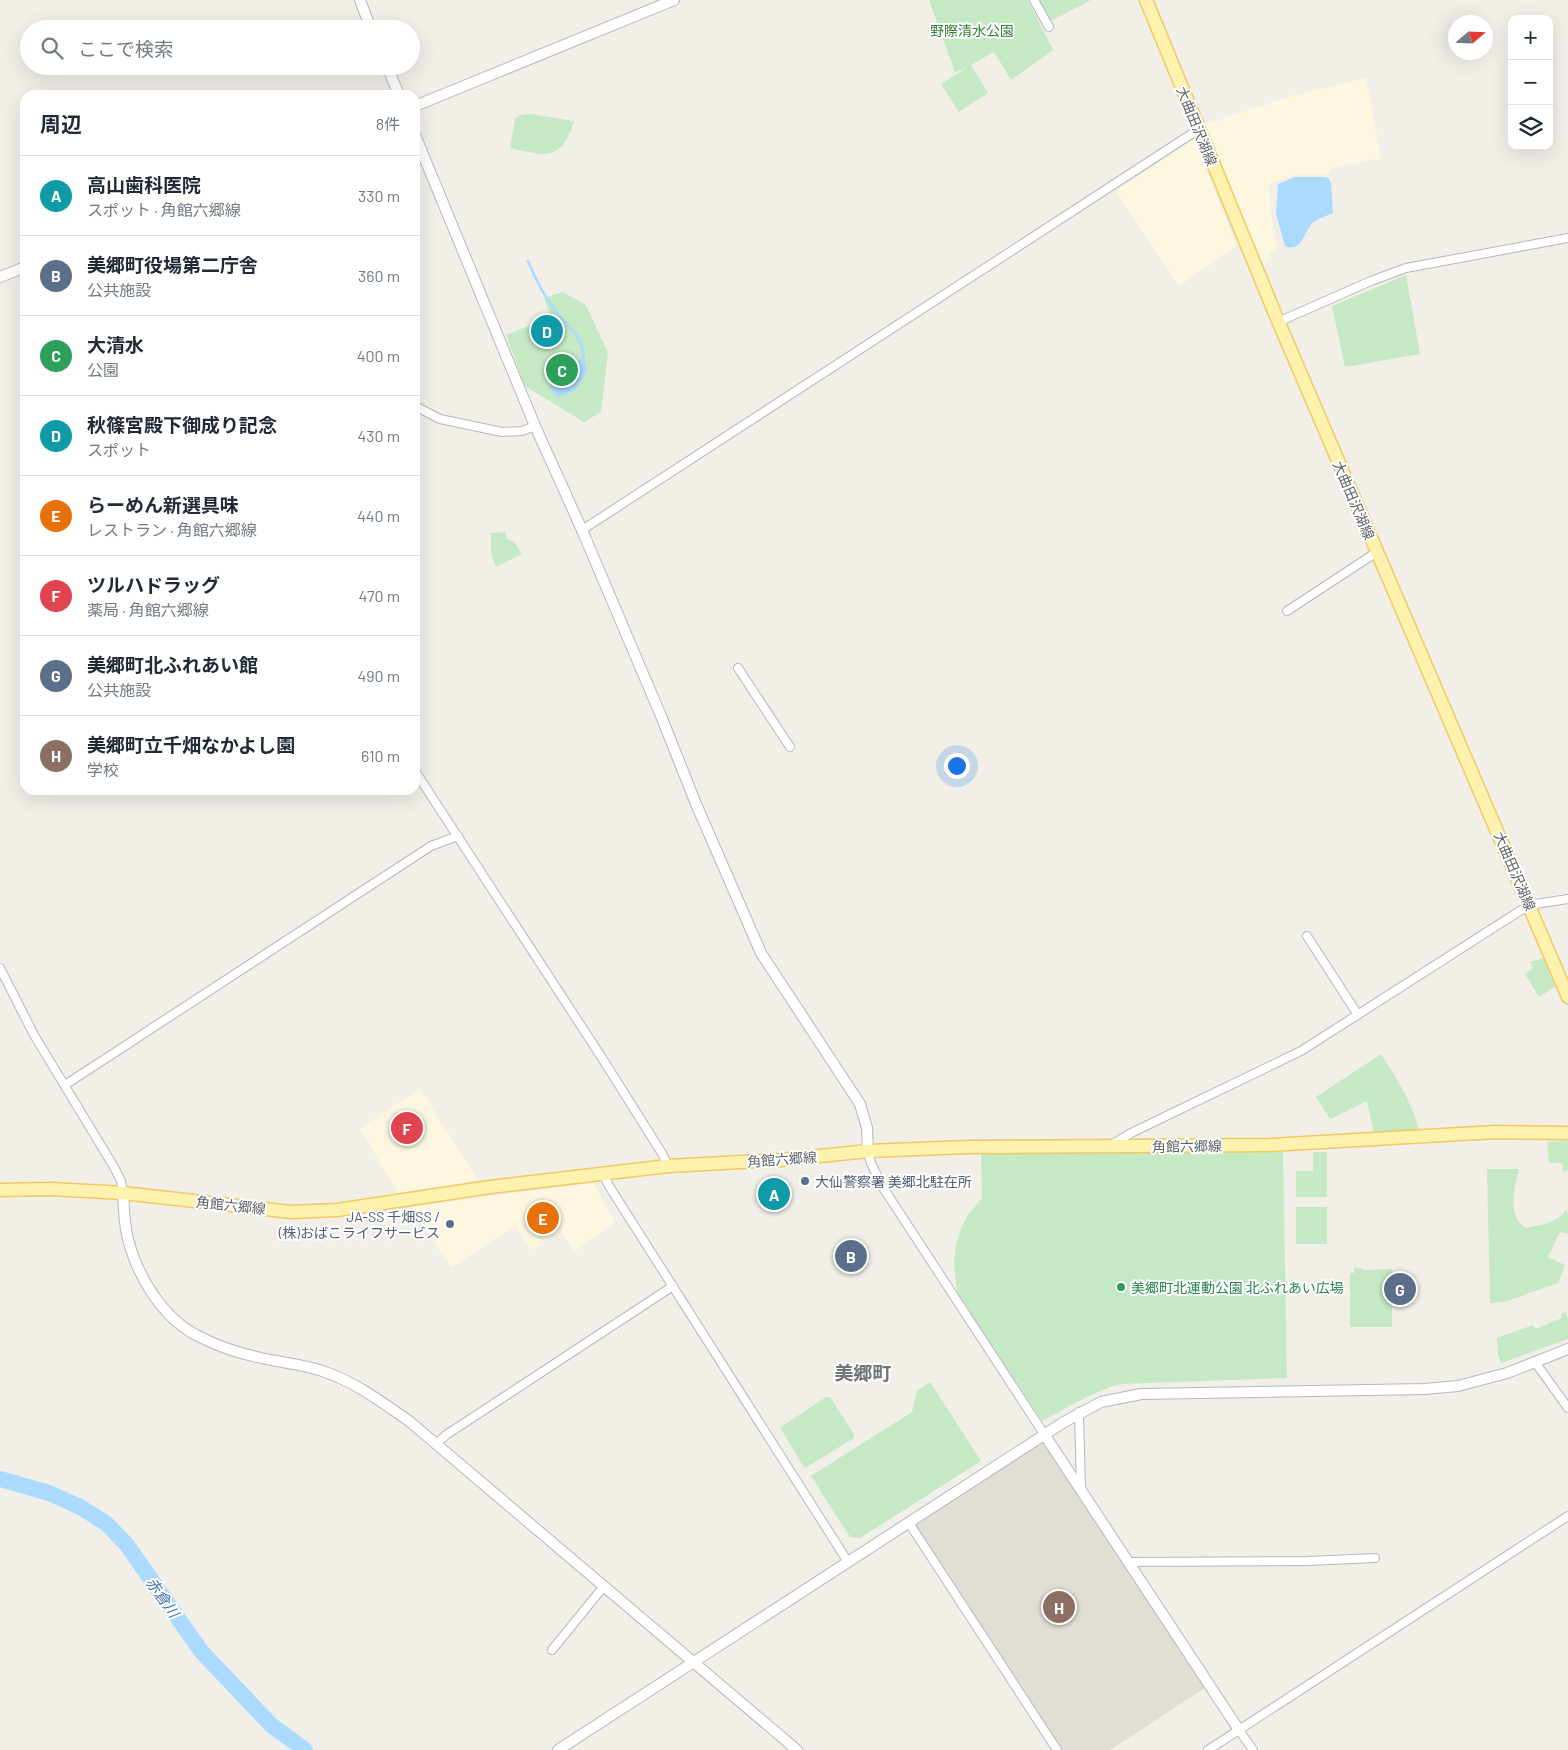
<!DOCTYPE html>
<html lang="ja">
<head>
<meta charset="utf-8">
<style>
  body { margin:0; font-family:Barlow,"Noto Sans JP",sans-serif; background:#f2f2f3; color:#1f2937 }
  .controls { position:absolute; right:15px; top:15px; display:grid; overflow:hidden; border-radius:10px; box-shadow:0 5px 20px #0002 }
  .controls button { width:45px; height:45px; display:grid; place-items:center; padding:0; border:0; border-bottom:1px solid #e0e1e3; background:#fff; color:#1f2937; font:25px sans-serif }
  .compass { position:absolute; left:1448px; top:15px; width:45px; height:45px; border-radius:50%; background:#fff; box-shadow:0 5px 20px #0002; rotate:71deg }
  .you { position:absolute; left:956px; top:765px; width:18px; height:18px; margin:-12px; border:4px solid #fff; border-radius:50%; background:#1a73e8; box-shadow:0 0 0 8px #1a73e833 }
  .badge { display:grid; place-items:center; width:32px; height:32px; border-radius:50%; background:#ea4335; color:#fff; font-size:16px; font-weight:700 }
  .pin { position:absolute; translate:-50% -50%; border:2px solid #fff; box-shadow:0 1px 5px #0006 }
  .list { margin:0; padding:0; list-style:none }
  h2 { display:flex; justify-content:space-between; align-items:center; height:65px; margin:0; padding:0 20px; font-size:21px }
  h2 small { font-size:16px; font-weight:400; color:#747a83 }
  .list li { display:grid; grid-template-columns:32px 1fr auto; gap:15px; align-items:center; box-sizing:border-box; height:80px; padding:0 20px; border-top:1px solid #e0e1e3 }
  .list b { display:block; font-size:19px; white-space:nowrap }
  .list p { margin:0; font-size:16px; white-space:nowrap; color:#747a83 }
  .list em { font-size:16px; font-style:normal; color:#747a83 }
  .icon { flex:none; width:28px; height:28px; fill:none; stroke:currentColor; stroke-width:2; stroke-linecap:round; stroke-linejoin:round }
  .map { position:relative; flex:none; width:1568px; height:1750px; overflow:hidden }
  .search { position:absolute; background:#fff; box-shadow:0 5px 20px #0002; left:20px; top:20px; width:400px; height:55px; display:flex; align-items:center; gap:12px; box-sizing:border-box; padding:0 18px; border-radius:28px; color:#747a83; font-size:19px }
  .panel { position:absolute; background:#fff; box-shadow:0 5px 20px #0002; left:20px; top:90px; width:400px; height:705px; border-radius:15px }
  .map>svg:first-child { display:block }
  .commercial { fill:#fef7e0 }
  .education { fill:#e1ded6 }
  .green { fill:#c5e8c5 }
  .water { fill:#aadaff }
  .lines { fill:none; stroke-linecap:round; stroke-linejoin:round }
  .stream { stroke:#aadaff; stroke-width:2.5 }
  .river { stroke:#aadaff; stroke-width:16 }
  .minor-casing { stroke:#b5b8bc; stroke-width:10 }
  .tertiary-casing { stroke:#b5b8bc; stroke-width:12 }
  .primary-casing { stroke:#f2c960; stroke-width:15 }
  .minor { stroke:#fff; stroke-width:8 }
  .tertiary { stroke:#fff; stroke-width:10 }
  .primary { stroke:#fff2af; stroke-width:12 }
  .service-dot { fill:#5c6f8a; stroke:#fff; stroke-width:2 }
  .leisure-dot { fill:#2e9e5b; stroke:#fff; stroke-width:2 }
  .labels { text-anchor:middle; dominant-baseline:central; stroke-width:4; stroke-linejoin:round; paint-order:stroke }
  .park-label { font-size:14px; fill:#348238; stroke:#fff }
  .street-label { font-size:14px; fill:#5f6368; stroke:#fff }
  .service-label { font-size:14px; fill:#4e5e75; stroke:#fff; text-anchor:start }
  .leisure-label { font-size:14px; fill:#27864d; stroke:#fff; text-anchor:start }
  .water-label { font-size:15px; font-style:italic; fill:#4174aa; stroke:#fff }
  .district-label { font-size:19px; font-weight:bold; fill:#70757a; stroke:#fff }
</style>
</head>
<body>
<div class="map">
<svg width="1568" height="1750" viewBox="0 0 1568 1750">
  <rect width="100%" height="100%" fill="#f1efe8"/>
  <path class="commercial" d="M1366 78 1381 158 1331 168V174H1300L1278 180 1269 185 1271 216 1277 250 1269 252 1270 259 1259 266 1204 125 1292 96Z
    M1195 139 1236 246 1179 286 1116 191Z
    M420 1089 478 1180 398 1193 360 1128Z
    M593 1183 615 1222 574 1251 561 1230 532 1250 515 1226 451 1268 411 1207Z"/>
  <path class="education" d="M1044 1440 1205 1688 1110 1750H1059L914 1525Z"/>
  <path class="green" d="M929 0H1028L1053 50 1011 80 994 52 971 65 988 93 959 112 941 84 967 68 955 72Z
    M1039 0H1091L1051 21Z
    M530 114 574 121C561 162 546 156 510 148L515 119 521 115Z
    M1406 275 1420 354 1345 367 1332 306Z
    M563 292 586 305 608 353 601 412 584 422 525 386 506 335 551 317 544 298Z
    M505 532 507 539 514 542 522 554 496 567 491 553V533Z
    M1544 958 1555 987 1539 997 1525 974 1533 968 1530 962Z
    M1381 1054C1396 1078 1413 1103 1419 1131L1374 1134 1367 1101 1330 1119 1316 1097Z
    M1568 1141V1170L1563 1172 1562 1163H1549L1547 1142Z
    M1283 1152 1287 1378 1120 1384C1092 1392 1068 1407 1042 1421L957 1292 954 1263 956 1245 961 1229 968 1215 982 1198 981 1154Z
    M1313 1152H1327V1197H1296V1171H1313Z
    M1487 1169H1519C1515 1186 1506 1217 1526 1228 1541 1225 1557 1223 1566 1210L1568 1214V1234L1560 1232 1548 1257 1565 1265 1558 1283 1504 1302 1490 1303Z
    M1296 1207H1327V1244H1296Z
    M1354 1268H1362L1363 1270 1392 1269V1327H1350V1273H1354Z
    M1566 1312 1568 1319V1339L1501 1363 1498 1354 1497 1338 1533 1325 1535 1329 1562 1318 1561 1314Z
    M930 1382 981 1461 860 1538 850 1537 811 1476 912 1412 917 1391Z
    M826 1397H830L854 1434V1438L807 1467 803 1466 781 1429V1427Z"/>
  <path class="water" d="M1295 177H1324L1328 178 1331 183 1333 213C1327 216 1319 218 1314 222 1304 229 1303 254 1285 246L1276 214 1278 184Z
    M584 358 587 371C579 386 575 392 558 397L550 387 553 381C563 378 572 372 575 362Z"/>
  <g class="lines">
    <path class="stream" d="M528 261C535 278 543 294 554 309 568 329 581 331 584 358"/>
    <path class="river" d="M0 1479 49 1493 80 1507 106 1523 127 1545 201 1651 271 1725 305 1750"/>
    <defs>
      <path id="minor" d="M1034 0 1049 27
        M1278 322 1371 281 1406 268 1568 238
        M415 406 440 419 502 432 522 431 535 426
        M582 530 1199 129
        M1287 611 1377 552
        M738 668 790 747
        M415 771 602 1058 663 1155 668 1166
        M1307 936 1358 1015
        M0 968 34 1035 114 1167 121 1181 123 1193
        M65 1085 431 846 458 836
        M1113 1144 1131 1133 1301 1051 1529 905 1568 899
        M868 1151 871 1163 882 1186 1044 1434
        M603 1173 609 1186 848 1562
        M1535 1362 1568 1408
        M1079 1412 1081 1490
        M436 1444 446 1435 673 1286
        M909 1523 1057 1750
        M1129 1562 1308 1561 1375 1558
        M552 1650 604 1586
        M1239 1730 1253 1750
        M1208 1750 1568 1516"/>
      <path id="tertiary" d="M360 0 371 29
        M387 66 399 95
        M415 106 674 0
        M415 135 535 426 582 530 661 716 696 804 761 953 860 1104 867 1128 868 1151
        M0 277 25 267
        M123 1193C124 1207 124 1221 127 1235 136 1274 162 1319 200 1337 218 1346 238 1353 257 1357 281 1363 305 1364 328 1373 358 1384 383 1403 409 1421L797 1750
        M1044 1434 1239 1730
        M558 1750 1064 1422 1101 1402 1141 1394 1424 1389 1458 1386 1507 1373 1568 1349"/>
      <path id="primary" d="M1146 0 1276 316 1568 997
        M0 1190 51 1189 123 1193 291 1212 337 1210 490 1187 668 1166 780 1160 868 1151 967 1147 1270 1145 1495 1132 1568 1133"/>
    </defs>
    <use href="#minor" class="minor-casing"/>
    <use href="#tertiary" class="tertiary-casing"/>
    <use href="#primary" class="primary-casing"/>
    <use href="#minor" class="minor"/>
    <use href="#tertiary" class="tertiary"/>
    <use href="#primary" class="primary"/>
  </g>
  <g class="service-dot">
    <circle cx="805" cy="1181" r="5"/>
    <circle cx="450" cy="1224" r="5"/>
  </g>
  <circle class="leisure-dot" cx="1121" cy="1287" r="5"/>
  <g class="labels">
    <g class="park-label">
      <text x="972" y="30">野際清水公園</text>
    </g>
    <g class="street-label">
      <text transform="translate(1197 126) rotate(68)">大曲田沢湖線</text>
      <text transform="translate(1354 500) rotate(67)">大曲田沢湖線</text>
      <text transform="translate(1515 871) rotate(67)">大曲田沢湖線</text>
      <text transform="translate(1187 1146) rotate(-1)">角館六郷線</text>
      <text transform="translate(782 1159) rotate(-4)">角館六郷線</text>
      <text transform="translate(231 1205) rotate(6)">角館六郷線</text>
    </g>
    <g class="service-label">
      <text x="815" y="1181">大仙警察署 美郷北駐在所</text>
      <text x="440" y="1216" text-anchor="end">JA-SS 千畑SS /<tspan x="440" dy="16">(株)おばこライフサービス</tspan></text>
    </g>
    <g class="leisure-label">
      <text x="1131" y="1287">美郷町北運動公園 北ふれあい広場</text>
    </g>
    <g class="water-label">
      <text transform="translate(163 1597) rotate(55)">赤倉川</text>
    </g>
    <g class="district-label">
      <text x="863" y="1372">美郷町</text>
    </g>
  </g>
</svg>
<div class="controls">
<button>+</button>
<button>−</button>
<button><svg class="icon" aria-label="layers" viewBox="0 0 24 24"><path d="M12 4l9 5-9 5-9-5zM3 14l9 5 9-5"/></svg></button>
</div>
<svg class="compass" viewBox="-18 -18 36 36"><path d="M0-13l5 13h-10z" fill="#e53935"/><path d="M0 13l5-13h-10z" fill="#747a83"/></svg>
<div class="you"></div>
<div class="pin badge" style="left:774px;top:1194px;background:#0f9aa8">A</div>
<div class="pin badge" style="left:851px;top:1256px;background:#5c6f8a">B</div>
<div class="pin badge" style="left:562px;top:370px;background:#2e9e5b">C</div>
<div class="pin badge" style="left:547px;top:331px;background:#0f9aa8">D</div>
<div class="pin badge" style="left:543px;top:1218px;background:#e8710a">E</div>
<div class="pin badge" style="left:407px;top:1128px;background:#e0444e">F</div>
<div class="pin badge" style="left:1400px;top:1289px;background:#5c6f8a">G</div>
<div class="pin badge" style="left:1059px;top:1607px;background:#8d6e63">H</div>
<div class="search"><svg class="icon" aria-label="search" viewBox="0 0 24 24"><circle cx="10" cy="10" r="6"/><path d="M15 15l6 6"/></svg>ここで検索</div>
<section class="panel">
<h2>周辺<small>8件</small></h2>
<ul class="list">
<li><span class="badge" style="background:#0f9aa8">A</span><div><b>高山歯科医院</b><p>スポット · 角館六郷線</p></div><em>330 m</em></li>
<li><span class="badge" style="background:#5c6f8a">B</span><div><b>美郷町役場第二庁舎</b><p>公共施設</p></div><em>360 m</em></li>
<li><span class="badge" style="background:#2e9e5b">C</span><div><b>大清水</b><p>公園</p></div><em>400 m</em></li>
<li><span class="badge" style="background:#0f9aa8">D</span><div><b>秋篠宮殿下御成り記念</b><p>スポット</p></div><em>430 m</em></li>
<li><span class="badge" style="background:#e8710a">E</span><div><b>らーめん新選具味</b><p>レストラン · 角館六郷線</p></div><em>440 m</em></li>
<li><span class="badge" style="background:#e0444e">F</span><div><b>ツルハドラッグ</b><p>薬局 · 角館六郷線</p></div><em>470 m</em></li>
<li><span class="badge" style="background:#5c6f8a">G</span><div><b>美郷町北ふれあい館</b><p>公共施設</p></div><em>490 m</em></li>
<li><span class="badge" style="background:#8d6e63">H</span><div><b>美郷町立千畑なかよし園</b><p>学校</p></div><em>610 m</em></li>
</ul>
</section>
</div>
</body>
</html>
